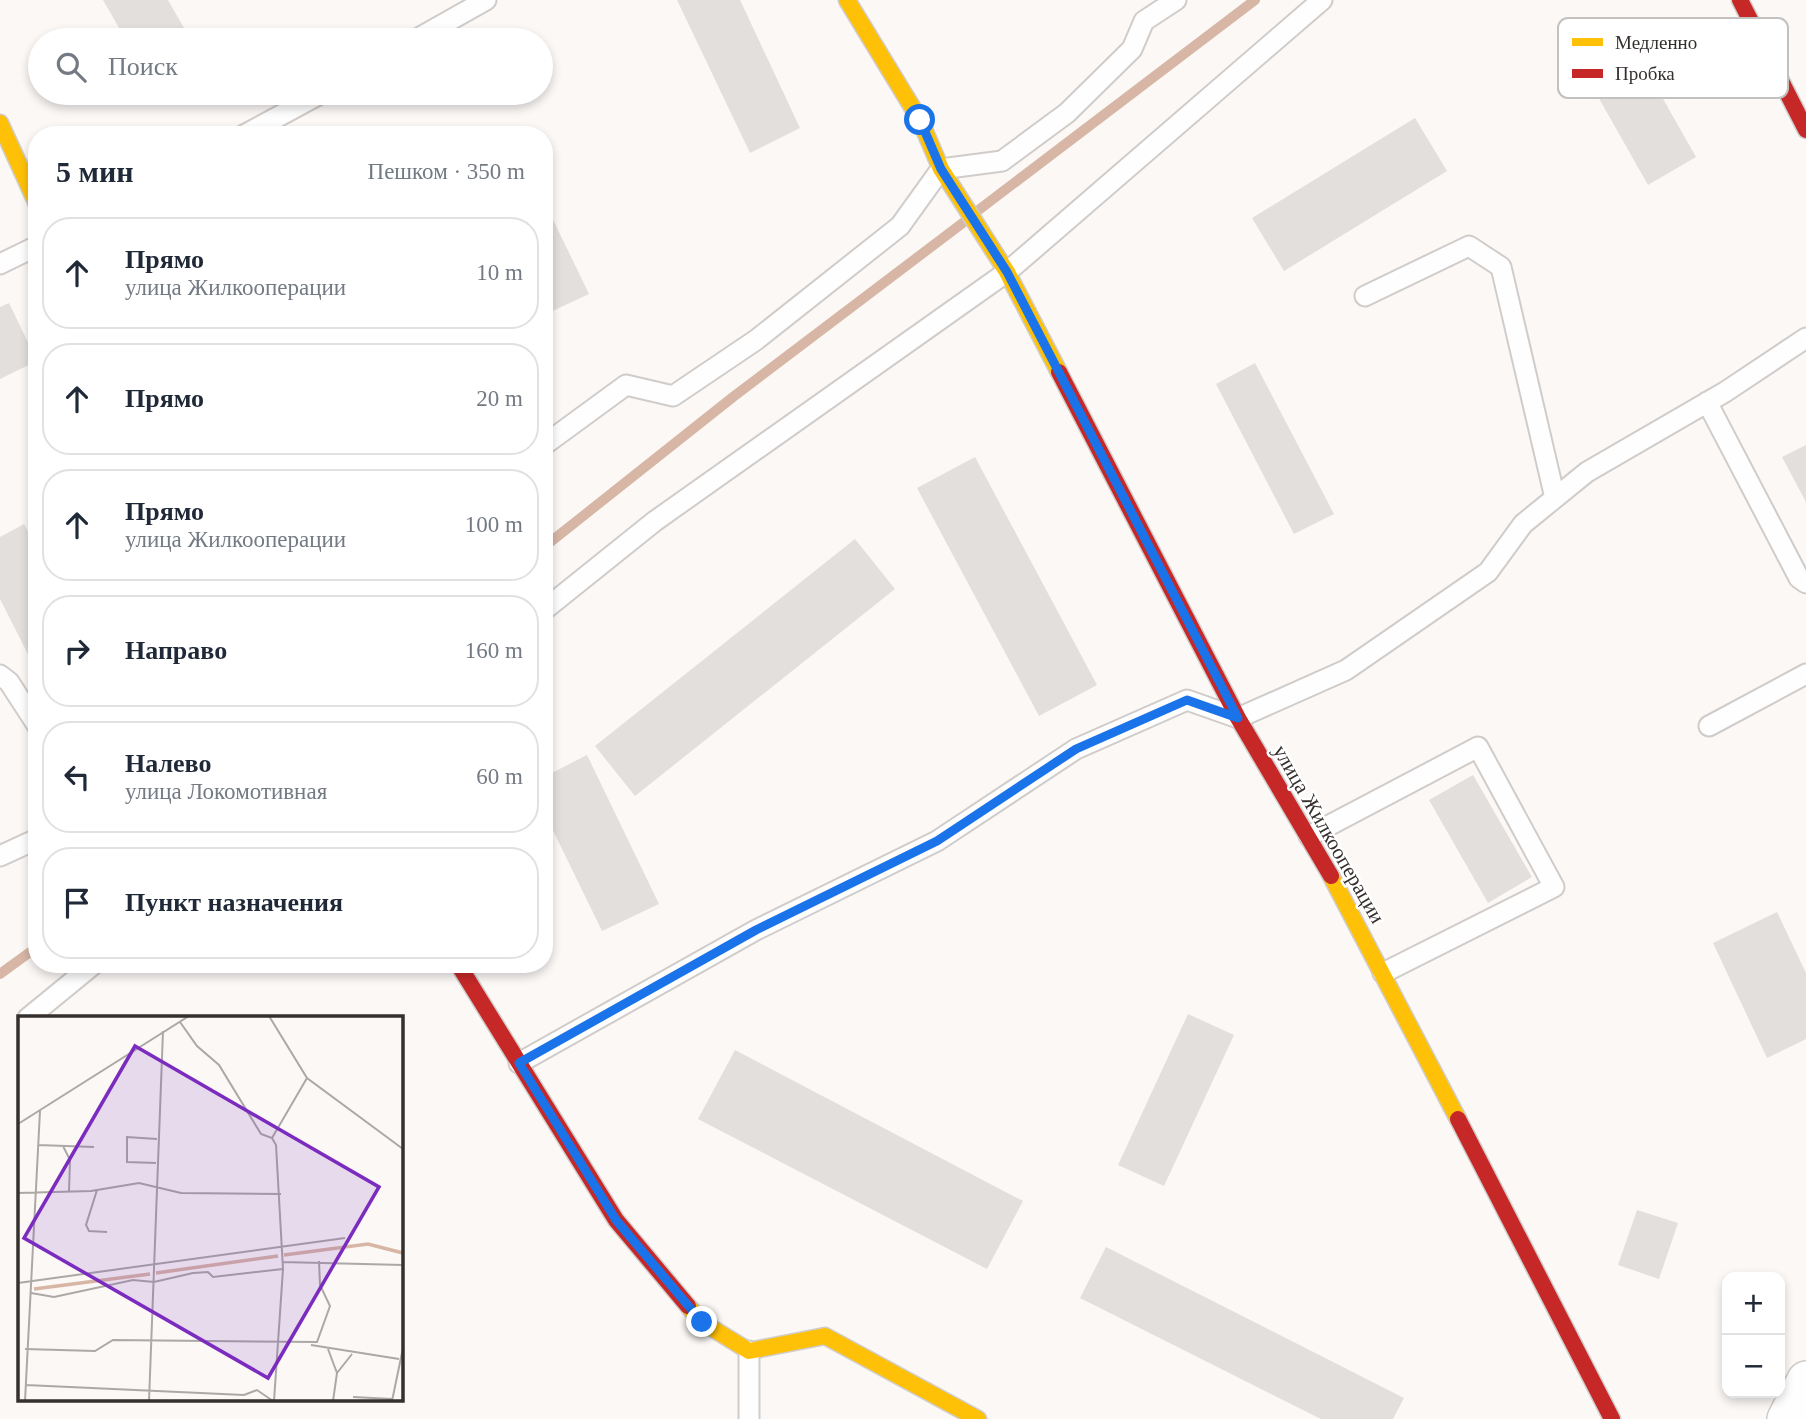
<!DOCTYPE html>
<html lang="ru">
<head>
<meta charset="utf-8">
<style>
  body { margin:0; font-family:"Times New Roman",serif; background:#f6f6f7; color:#1f2937 }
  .controls { position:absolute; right:21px; bottom:21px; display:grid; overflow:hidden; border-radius:14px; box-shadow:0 4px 10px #0003 }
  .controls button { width:63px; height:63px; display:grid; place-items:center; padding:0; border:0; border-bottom:2px solid #e0e1e3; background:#fff; color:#1f2937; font:35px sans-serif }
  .stop { position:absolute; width:21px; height:21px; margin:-16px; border:5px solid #1a73e8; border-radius:50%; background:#fff }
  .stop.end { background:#1a73e8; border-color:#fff; box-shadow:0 2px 7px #0008 }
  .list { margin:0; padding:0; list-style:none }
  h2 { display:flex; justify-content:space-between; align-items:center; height:91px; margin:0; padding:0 28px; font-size:30px }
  h2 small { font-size:23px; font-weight:400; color:#747a83 }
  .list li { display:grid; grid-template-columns:46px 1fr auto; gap:21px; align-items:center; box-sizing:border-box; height:112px; margin:0 14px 14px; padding:0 14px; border:2px solid #e0e1e3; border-radius:28px }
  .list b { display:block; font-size:26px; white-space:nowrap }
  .list p { margin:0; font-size:23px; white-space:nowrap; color:#747a83 }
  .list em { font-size:23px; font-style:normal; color:#747a83 }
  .icon { flex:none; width:38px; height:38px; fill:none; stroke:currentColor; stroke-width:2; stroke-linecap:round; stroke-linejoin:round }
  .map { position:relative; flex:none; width:1806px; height:1419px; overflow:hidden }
  .search { position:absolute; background:#fff; box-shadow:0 4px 10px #0003; left:28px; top:28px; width:525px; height:77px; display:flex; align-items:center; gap:18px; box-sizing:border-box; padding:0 24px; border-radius:38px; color:#747a83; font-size:26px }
  .panel { position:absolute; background:#fff; box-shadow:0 4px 10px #0003; left:28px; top:126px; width:525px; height:847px; border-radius:28px }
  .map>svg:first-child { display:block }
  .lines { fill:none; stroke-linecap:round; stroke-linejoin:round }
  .stream { stroke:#d7b6a5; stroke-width:10 }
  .building { fill:#e3dfdc }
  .lane-casing { stroke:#d0ccca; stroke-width:23 }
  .street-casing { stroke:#d0ccca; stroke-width:40 }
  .slow-casing { stroke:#d0ccca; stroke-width:19 }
  .jam-casing { stroke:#d0ccca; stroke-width:19 }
  .lane { stroke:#fefefe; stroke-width:19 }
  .street { stroke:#fefefe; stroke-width:37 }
  .slow { stroke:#ffc107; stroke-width:16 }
  .jam { stroke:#c62828; stroke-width:16 }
  .route { stroke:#1a73e8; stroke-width:9 }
  .labels { text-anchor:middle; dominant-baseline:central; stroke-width:5; stroke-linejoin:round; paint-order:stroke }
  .street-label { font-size:21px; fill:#352f2d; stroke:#fff }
  .inset-river { fill:none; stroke:#d7b6a5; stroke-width:3.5 }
  .inset-road { fill:none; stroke:#aca8a6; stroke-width:2 }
  .view { fill:#7b2cbf; fill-opacity:0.15; stroke:#7b2cbf; stroke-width:3.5 }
  .inset-edge { fill:none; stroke:#352f2d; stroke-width:3.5 }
  .key { fill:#fff; stroke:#c2c1c0; stroke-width:2 }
  .key-label { font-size:19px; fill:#352f2d }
</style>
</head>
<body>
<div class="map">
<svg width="1806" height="1419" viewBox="0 0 1806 1419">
  <rect width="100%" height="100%" fill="#fbf8f6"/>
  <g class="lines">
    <path class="stream" d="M976 212 1255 0
      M544 547 733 397 964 222
      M0 974 37 947"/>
  </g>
  <path class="building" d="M103 0H168L191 40H126Z
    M677 0H740L800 128 750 153Z
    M1619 21 1696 157 1648 185 1571 49Z
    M1415 118 1447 171 1284 271 1252 218Z
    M544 201 589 294 544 315Z
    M9 303 37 361 0 379V307Z
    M1255 363 1334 514 1294 534 1216 384Z
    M1806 445V502L1782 457Z
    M975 457 1097 685 1039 716 917 488Z
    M24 524 37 549V672L0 599V537Z
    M855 539 895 589 635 796 595 746Z
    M587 755 659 904 602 931 544 812V777Z
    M1473 775 1532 877 1488 903 1429 800Z
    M1777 912 1806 973V1039L1767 1058 1713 943Z
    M1188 1014 1234 1035 1164 1186 1118 1165Z
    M735 1050 1023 1201 987 1269 698 1119Z
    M1637 1210 1678 1223 1659 1279 1618 1265Z
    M1106 1247 1404 1398 1393 1419H1321L1080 1298Z"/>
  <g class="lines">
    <defs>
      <path id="lane" d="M415 40 486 0
        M244 135 322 93
        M0 264 37 246
        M1365 296 1469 246 1501 267 1555 498
        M1707 402 1799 578 1806 583
        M544 445 626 385 673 396 756 340 900 226 941 169 1002 161 1067 113 1132 49 1144 21 1176 0
        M544 610 655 521 1007 272 1322 0
        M0 675 9 682 37 725
        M1709 726 1806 674
        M1309 836 1478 747 1554 887 1383 973
        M0 856 37 839
        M28 1018 94 964
        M519 1063 756 930 937 841 1076 749 1187 700 1238 718 1346 670 1488 572 1523 524 1587 472 1725 392 1806 338
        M749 1419V1351"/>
      <path id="street" d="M1786 1419 1806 1380"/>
      <path id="slow" d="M847 0 920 120 941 169 1007 272 1059 372
        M0 123 37 204
        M1331 876 1458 1119
        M688 1306 702 1322 749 1351 825 1336 978 1419"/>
      <path id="jam" d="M1740 0 1806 130
        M1059 372 1238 718 1331 876
        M458 964 616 1220 688 1306
        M1458 1119 1612 1419"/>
    </defs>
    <use href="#lane" class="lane-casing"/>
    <use href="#street" class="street-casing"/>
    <use href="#slow" class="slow-casing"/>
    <use href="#jam" class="jam-casing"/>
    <use href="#lane" class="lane"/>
    <use href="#street" class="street"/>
    <use href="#slow" class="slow"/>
    <use href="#jam" class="jam"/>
  </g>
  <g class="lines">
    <path class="route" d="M702 1322 616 1220 519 1063 756 930 937 841 1076 749 1187 700 1238 718 1007 272 941 169 920 120"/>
  </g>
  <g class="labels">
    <g class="street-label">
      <text transform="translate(1329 834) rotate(60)">улица Жилкооперации</text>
    </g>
  </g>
  <g transform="translate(18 1016)">
    <rect width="385" height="385" fill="#fbf8f6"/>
    <path class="inset-river" d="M266 239 350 228 385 237M138 257 260 240M16 273 132 258"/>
    <path class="inset-road" d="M251 0 289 62 385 133M162 6 179 30 201 49 243 118 254 122 258 129 265 253 256 385M0 108 171 0M254 122 289 62M20 129 76 131M45 130 52 144 51 175M138 147 109 146V121L139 123M79 174 68 209 71 215 89 216M0 177 73 175 121 167 163 177 263 178M264 246 385 249M0 267 327 222M13 277 36 281 115 264 136 266 175 257 190 256 195 261 265 253M293 329 381 343M7 333 77 335 95 324 299 326 312 290 302 269 301 245M310 333 319 357 315 385M319 357 334 338M8 369 226 379 239 374 255 385M335 381 374 383M7 385 22 95M131 385 145 15M374 385 385 332"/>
    <path class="view" d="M117 30 361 171 250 362 6 222Z"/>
    <rect width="385" height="385" class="inset-edge"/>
  </g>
  <rect x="1558" y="18" width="230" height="80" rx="10" class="key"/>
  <rect x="1572" y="38" width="31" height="8" fill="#ffc107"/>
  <rect x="1572" y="69" width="31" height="9" fill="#c62828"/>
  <g class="key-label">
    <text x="1615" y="49">Медленно</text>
    <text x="1615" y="80">Пробка</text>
  </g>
</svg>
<div class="controls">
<button>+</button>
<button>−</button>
</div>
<div class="stop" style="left:920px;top:120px"></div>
<div class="stop end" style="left:702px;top:1322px"></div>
<div class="search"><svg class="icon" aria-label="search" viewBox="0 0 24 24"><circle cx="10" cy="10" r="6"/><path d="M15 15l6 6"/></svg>Поиск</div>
<section class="panel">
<h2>5 мин<small>Пешком · 350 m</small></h2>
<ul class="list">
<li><svg class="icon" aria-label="ahead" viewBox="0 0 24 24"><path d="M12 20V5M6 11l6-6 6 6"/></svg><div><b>Прямо</b><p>улица Жилкооперации</p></div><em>10 m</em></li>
<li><svg class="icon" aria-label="ahead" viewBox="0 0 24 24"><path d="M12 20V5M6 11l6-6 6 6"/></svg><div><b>Прямо</b></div><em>20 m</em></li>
<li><svg class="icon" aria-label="ahead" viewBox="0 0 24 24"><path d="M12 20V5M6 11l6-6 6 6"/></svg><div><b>Прямо</b><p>улица Жилкооперации</p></div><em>100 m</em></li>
<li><svg class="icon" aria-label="right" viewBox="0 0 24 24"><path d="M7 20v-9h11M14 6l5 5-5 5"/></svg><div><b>Направо</b></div><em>160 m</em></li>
<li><svg class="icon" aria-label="left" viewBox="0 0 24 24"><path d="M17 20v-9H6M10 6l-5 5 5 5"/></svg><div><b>Налево</b><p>улица Локомотивная</p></div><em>60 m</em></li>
<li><svg class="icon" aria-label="arrive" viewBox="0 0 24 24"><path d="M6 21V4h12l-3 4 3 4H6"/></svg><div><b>Пункт назначения</b></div></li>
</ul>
</section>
</div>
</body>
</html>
